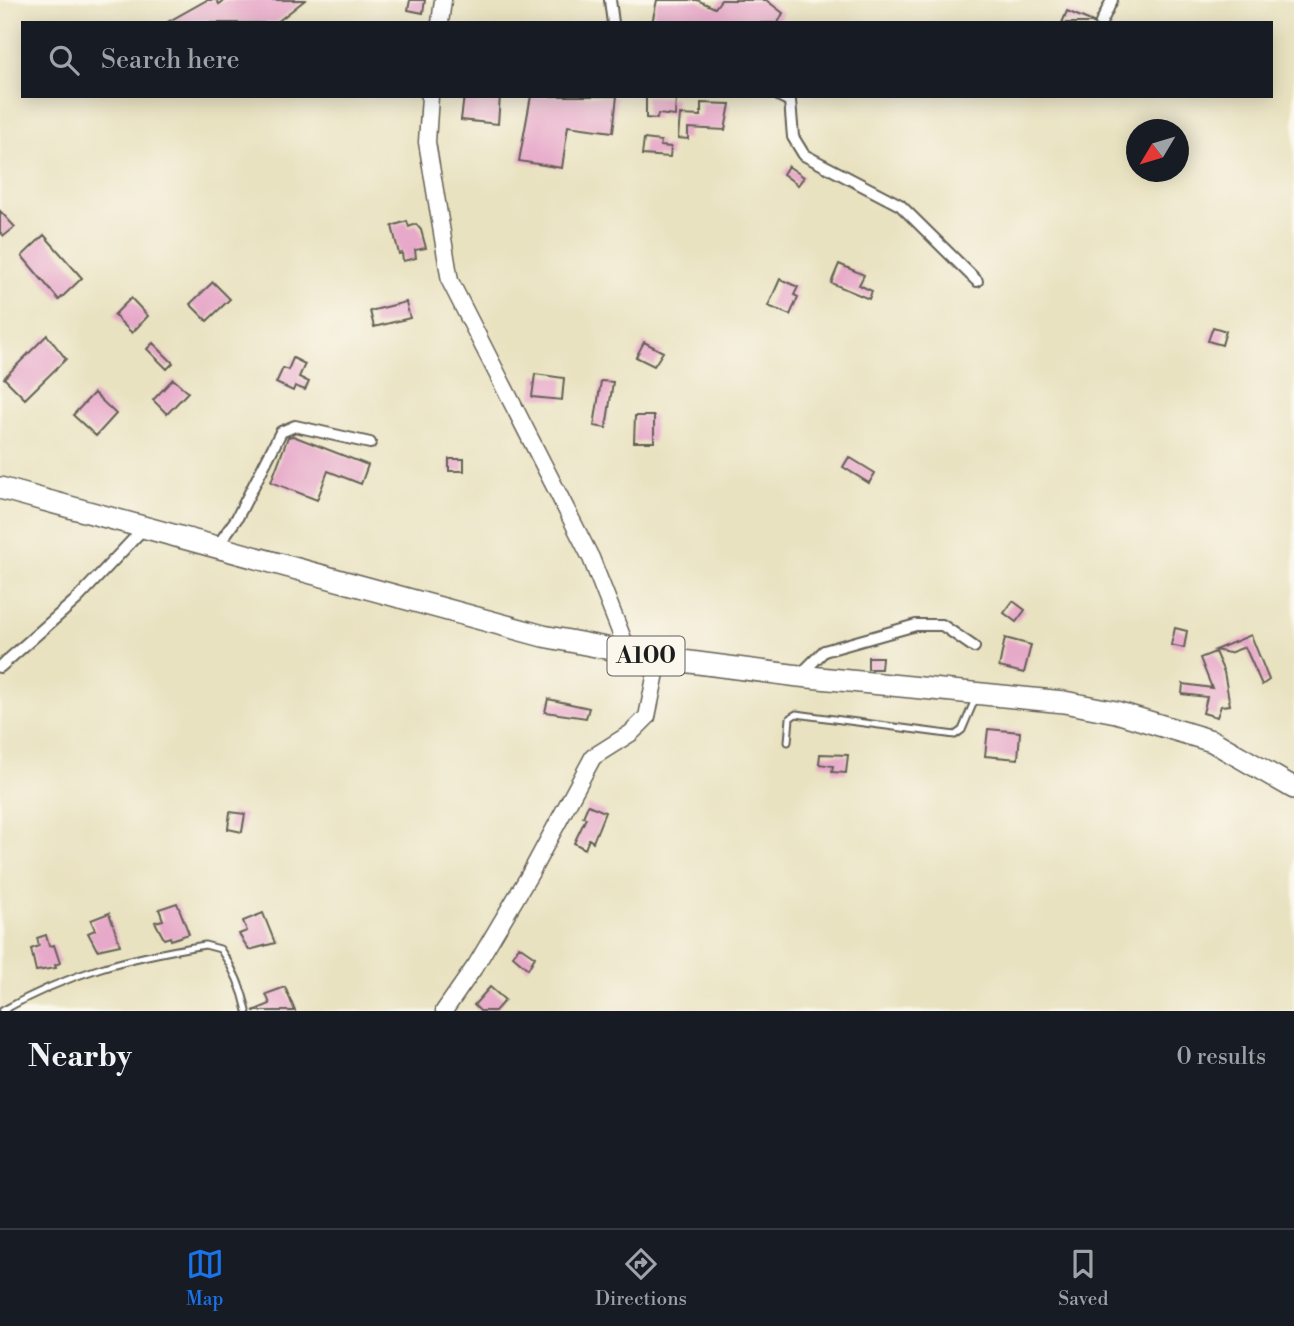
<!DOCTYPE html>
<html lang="en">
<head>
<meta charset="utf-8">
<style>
  body { margin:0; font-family:"Libre Bodoni",serif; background:#20242c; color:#f1f3f6 }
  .compass { position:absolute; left:1126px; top:119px; width:63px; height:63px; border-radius:50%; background:#171b24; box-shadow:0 4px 18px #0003; rotate:232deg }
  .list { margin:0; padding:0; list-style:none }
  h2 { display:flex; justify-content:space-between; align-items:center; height:91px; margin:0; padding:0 28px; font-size:30px }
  h2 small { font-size:23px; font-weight:400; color:#9ea1a6 }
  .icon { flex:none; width:38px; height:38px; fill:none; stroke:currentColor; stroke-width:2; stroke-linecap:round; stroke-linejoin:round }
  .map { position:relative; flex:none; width:1294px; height:1011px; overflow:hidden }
  .search { position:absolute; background:#171b24; box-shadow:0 4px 18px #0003; left:21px; right:21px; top:21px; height:77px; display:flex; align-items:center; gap:18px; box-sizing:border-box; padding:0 24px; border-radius:0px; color:#9ea1a6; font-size:26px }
  .sheet { height:217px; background:#171b24 }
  nav { display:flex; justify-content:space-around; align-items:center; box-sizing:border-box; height:98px; border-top:2px solid #363941; background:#171b24; font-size:19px; color:#9ea1a6 }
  nav a { display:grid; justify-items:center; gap:4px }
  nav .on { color:#1a73e8 }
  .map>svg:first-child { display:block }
  .building { fill:#e7a9c9 }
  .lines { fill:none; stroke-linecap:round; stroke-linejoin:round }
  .lane-casing { stroke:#646156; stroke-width:9 }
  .street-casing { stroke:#646156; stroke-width:14 }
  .secondary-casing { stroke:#646156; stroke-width:19 }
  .highway-casing { stroke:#646156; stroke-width:24 }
  .lane { stroke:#fff; stroke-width:5 }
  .street { stroke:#fff; stroke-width:10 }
  .secondary { stroke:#fff; stroke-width:16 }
  .highway { stroke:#fff; stroke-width:21 }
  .labels { text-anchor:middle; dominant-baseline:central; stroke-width:6; stroke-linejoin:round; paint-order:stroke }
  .shield { fill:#fbf7ec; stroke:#5f5e5a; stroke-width:2 }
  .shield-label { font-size:23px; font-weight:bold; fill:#1c1c1c }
</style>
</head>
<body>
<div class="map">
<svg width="1294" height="1011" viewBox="0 0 1294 1011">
  <rect width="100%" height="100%" fill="#fbf7ec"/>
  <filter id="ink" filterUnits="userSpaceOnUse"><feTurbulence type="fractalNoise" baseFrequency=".0143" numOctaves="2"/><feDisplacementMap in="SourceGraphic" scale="14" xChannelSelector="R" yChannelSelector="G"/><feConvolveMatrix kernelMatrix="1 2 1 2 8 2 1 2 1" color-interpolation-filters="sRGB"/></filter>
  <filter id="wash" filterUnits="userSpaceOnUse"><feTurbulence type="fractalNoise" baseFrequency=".00686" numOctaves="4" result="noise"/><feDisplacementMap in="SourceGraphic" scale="28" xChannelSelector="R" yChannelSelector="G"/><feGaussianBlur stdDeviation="1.57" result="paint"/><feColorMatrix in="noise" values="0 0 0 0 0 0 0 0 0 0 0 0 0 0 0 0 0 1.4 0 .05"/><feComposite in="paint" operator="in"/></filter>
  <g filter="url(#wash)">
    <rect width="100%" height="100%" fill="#e9e2c1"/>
    <g id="blocks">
      <path class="building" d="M207 0H217L219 4 226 0H305L276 23H166Z
        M410 0H425L423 13 408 10Z
        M657 0H697L715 8 721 0H766L783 13 778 23H652Z
        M1067 11 1093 22V23H1062Z
        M464 96H500L498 124 461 120Z
        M531 96H617L613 132 568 126 562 168 519 161Z
        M646 96 676 98 675 116 658 114 657 119 646 118Z
        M701 103 730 104 725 130 688 128V139L678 138 680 115 701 116Z
        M644 139 661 141 660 146 671 147 670 157 642 155Z
        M788 166 804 177 798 185 783 174Z
        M0 211 15 227 4 236 0 232Z
        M407 221 409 227 416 224 421 230 426 248 415 250 416 258 403 261 402 253 399 254 392 226Z
        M44 235 82 278 59 300 22 256Z
        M839 264 864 275 859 285 872 291 869 299 831 283Z
        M780 279 798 287 794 295 798 297 790 315 768 306Z
        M213 282 230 299 207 321 190 304Z
        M131 298 148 316 132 333 114 315Z
        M406 302 410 318 374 327 370 311Z
        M1213 327 1226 331 1222 345 1208 341Z
        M47 335 66 359 25 399 4 378Z
        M644 342 663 352 654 366 636 357Z
        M153 343 173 363 167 369 147 349Z
        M293 358 305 364 299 377 309 382 305 390 295 386 293 391 276 383 283 368 288 370Z
        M535 374 564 378 562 400 532 397Z
        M173 379 188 392 167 414 153 400Z
        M601 381 613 382 606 428 594 426Z
        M94 393 116 414 96 436 73 415Z
        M635 416H654V442H634Z
        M293 436 368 465 361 484 328 471 317 500 271 482 288 437Z
        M849 457 875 473 869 483 843 467Z
        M449 459H464V471H449Z
        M1013 601 1025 610 1016 622 1004 613Z
        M1175 628 1187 631 1184 648 1171 645Z
        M1251 635 1269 680 1262 685 1245 647 1229 653 1215 650Z
        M1005 638 1031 645 1024 673 999 667Z
        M1215 652 1224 672 1230 705 1221 706 1217 717 1203 713 1207 697 1182 694 1183 684 1212 688 1200 658Z
        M868 657H882L881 669H868Z
        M548 699 589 708 586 718 545 712Z
        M988 729 1020 732 1018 759 985 756Z
        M820 754 848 755 846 773 832 772 833 766 819 764Z
        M588 805 605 812 593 842 589 839 585 849 574 843 586 818 583 817Z
        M230 812 245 814 242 832 228 829Z
        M177 903 189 934 171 940 170 937 164 939 155 922 163 920 159 909Z
        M109 913 120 945 97 950 88 933 95 930 91 920Z
        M263 913 275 943 249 950 239 934 247 931 243 921Z
        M46 935 49 946 54 945 60 963 55 965 56 968 36 971 31 949 39 946 37 938Z
        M519 946 535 957 528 969 513 956Z
        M285 987 295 1011H253L270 1004 266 994Z
        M490 987 505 1000 495 1011H480L474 1005Z"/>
    </g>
  </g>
  <g filter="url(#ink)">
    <use href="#blocks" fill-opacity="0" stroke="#646156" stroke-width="2"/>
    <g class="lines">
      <defs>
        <path id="lane" d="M788 742 790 718 796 714 955 735 962 730 976 697
          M2 1011C71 972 127 958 205 945L220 949C234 969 242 987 247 1011"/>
        <path id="street" d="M610 0 613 23
          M1101 23 1112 0
          M780 96 790 101 793 137 804 155 900 205 977 281
          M216 548 237 518 281 432 295 426 370 443
          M0 667 77 599 145 527
          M799 676 824 651 916 625H942L974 647"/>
        <path id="secondary" d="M440 23 443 0
          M430 96 427 142 450 281 591 558 629 654
          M444 1011 476 965 530 874 593 757 631 733 647 717 659 658"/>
        <path id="highway" d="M0 488 543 636 659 658 799 676 1064 702 1116 712 1212 741 1294 788"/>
      </defs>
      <use href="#lane" class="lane-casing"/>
      <use href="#street" class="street-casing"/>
      <use href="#secondary" class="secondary-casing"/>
      <use href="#highway" class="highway-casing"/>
      <use href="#lane" class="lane"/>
      <use href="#street" class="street"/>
      <use href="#secondary" class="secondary"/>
      <use href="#highway" class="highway"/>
    </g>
  </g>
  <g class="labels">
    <rect class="shield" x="607.5" y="636.5" width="77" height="39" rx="5"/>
    <g class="shield-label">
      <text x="646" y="656">A100</text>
    </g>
  </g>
</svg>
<svg class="compass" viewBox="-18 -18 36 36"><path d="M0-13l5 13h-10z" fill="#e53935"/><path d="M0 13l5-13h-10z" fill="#9ea1a6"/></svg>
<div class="search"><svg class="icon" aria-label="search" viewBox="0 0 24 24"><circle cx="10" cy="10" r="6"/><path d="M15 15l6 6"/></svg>Search here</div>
</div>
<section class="sheet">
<h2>Nearby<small>0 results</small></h2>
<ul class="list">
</ul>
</section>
<nav>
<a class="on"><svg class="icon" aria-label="map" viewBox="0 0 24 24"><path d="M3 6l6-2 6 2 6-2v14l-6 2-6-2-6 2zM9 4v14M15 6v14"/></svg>Map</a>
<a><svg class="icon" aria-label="directions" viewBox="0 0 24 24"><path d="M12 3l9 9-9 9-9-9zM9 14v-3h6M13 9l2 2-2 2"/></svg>Directions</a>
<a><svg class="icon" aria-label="saved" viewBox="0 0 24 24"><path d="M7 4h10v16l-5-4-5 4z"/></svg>Saved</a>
</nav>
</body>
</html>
